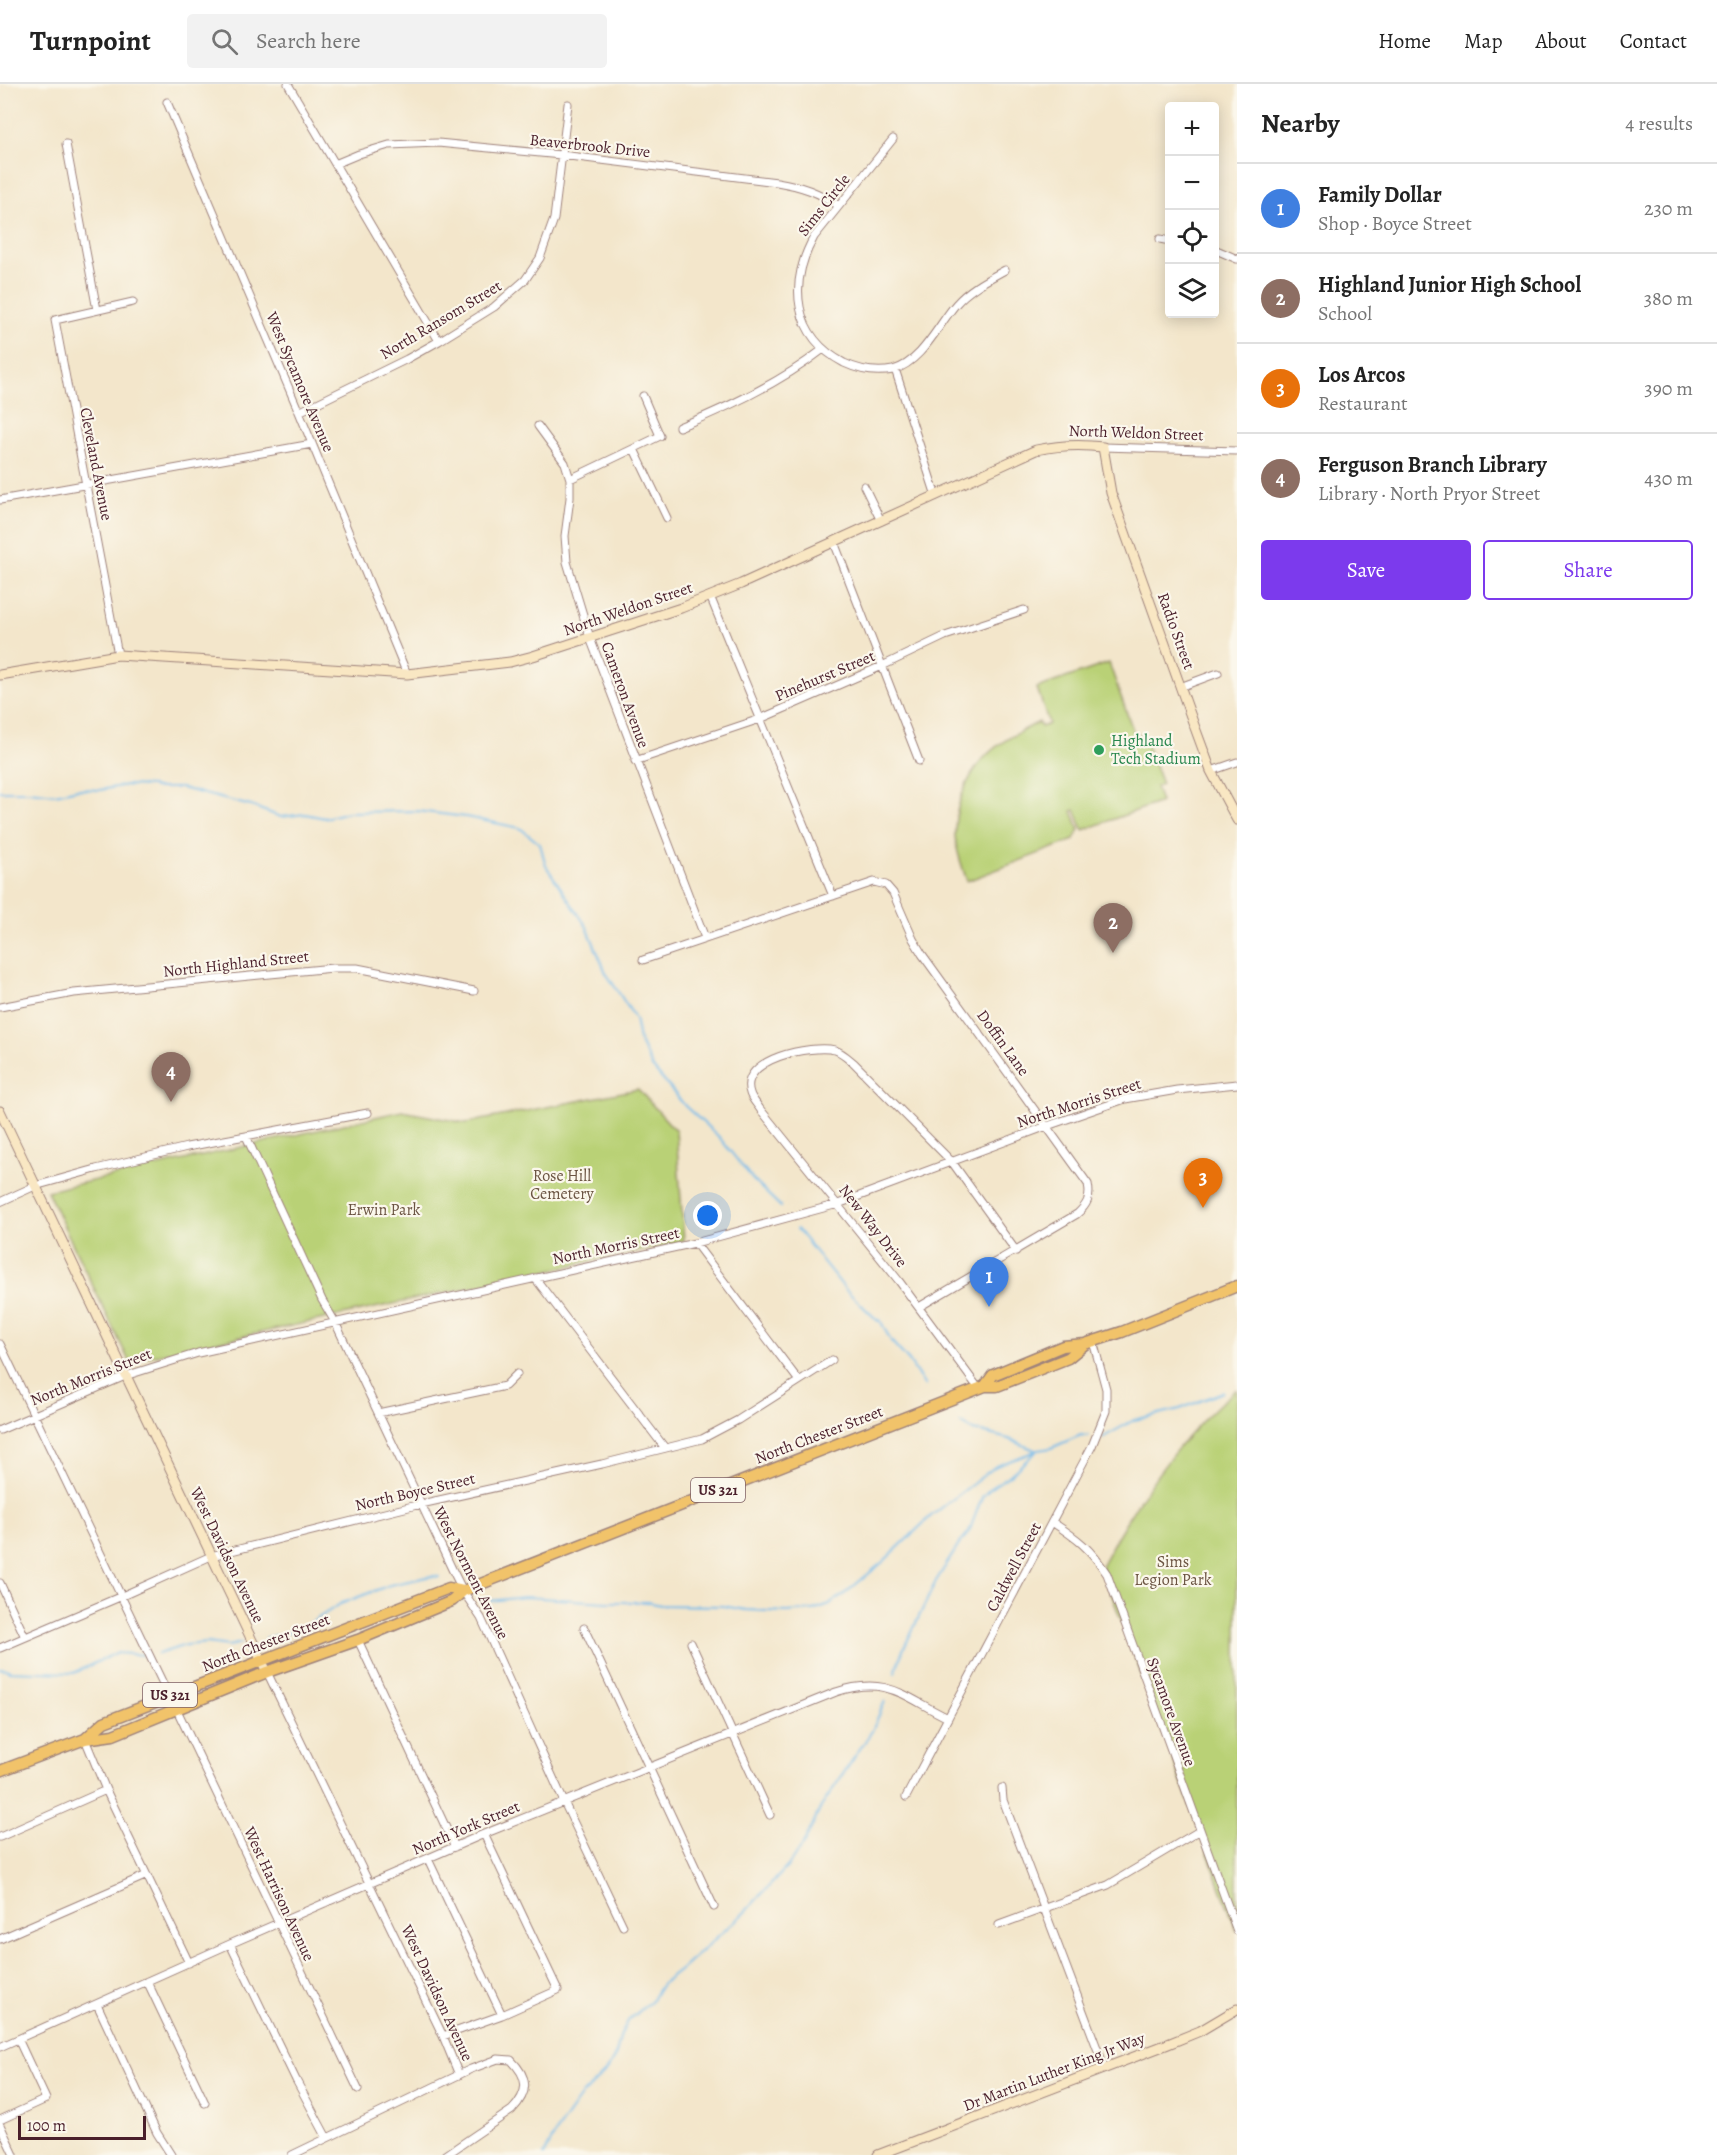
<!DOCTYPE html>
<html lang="en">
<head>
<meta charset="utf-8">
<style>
  body { margin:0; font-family:Alegreya,serif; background:#f2f2f2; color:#222 }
  .controls { position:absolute; right:18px; top:18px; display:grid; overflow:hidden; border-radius:6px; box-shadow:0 3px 15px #0003 }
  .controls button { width:54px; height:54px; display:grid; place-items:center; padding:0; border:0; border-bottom:2px solid #e0e0e0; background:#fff; color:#222; font:30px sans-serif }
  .scale { position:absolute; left:18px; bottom:15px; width:128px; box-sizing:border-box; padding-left:6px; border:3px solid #4a1f2b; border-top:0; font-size:16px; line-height:21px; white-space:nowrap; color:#4a1f2b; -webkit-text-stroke:4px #fbf7ec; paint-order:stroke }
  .you { position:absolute; left:708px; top:1132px; width:21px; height:21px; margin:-15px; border:4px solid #fff; border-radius:50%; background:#1a73e8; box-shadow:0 0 0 9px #1a73e833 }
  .badge { display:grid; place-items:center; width:39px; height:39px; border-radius:50%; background:#7c3aed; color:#fff; font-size:20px; font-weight:700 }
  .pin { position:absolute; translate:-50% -50px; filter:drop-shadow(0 2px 3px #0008) }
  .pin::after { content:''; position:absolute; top:32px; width:21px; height:18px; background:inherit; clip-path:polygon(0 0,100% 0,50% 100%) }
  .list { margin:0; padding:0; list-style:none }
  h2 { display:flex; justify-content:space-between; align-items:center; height:78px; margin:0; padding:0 24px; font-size:26px }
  h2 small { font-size:20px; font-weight:400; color:#767676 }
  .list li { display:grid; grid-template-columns:39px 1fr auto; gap:18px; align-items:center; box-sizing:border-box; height:90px; padding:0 24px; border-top:2px solid #e0e0e0 }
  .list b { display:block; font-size:22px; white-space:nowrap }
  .list p { margin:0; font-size:20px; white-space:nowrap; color:#767676 }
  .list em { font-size:20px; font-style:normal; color:#767676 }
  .actions { display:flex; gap:12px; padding:18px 24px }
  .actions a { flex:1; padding:14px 0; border:2px solid #7c3aed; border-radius:6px; text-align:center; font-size:21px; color:#7c3aed }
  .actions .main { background:#7c3aed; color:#fff }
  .icon { flex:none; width:33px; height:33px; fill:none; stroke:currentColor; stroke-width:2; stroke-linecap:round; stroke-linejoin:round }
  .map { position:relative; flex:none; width:1237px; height:2071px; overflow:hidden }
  header { display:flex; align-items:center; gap:36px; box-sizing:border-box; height:84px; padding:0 30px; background:#fff; border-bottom:2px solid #e0e0e0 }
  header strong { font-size:28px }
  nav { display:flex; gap:33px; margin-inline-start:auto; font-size:21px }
  .search { width:420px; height:54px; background:#f2f2f2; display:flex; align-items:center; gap:15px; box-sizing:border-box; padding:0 21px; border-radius:6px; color:#767676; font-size:22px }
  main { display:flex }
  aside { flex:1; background:#fff }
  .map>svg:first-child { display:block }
  .green { fill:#b9d176; stroke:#827850; stroke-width:1.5 }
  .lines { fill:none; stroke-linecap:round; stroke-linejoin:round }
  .stream { stroke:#72baea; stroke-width:2 }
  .street-casing { stroke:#9e827b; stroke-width:9 }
  .secondary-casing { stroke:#9e827b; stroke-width:11 }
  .primary-casing { stroke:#9e827b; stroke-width:13 }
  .street { stroke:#fff; stroke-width:7 }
  .secondary { stroke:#f9e7c3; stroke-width:9 }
  .primary { stroke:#f1c36a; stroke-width:10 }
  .leisure-dot { fill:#2e9e5b; stroke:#fbf7ec; stroke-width:2 }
  .labels { text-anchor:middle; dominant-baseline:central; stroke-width:4.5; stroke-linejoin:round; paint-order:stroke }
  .shield { fill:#fbf7ec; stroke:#7f6065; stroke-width:1.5 }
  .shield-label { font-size:15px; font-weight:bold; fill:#4a1f2b }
  .street-label { font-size:16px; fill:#4a1f2b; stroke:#fbf7ec }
  .leisure-label { font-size:16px; fill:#27864d; stroke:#fbf7ec; text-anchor:start }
  .park-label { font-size:16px; fill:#6b5442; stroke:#fbf7ec }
</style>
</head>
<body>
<header>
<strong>Turnpoint</strong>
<div class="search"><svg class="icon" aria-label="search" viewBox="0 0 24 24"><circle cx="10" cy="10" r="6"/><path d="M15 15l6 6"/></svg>Search here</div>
<nav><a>Home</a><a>Map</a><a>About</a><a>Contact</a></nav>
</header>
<main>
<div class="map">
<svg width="1237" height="2071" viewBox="0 0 1237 2071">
  <rect width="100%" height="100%" fill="#fbf7ec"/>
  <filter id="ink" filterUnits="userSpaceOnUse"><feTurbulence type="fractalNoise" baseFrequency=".0167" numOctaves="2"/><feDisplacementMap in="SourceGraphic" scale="12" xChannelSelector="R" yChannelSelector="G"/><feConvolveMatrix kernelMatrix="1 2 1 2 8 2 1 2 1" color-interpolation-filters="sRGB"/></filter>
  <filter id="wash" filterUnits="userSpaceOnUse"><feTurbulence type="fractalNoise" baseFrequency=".008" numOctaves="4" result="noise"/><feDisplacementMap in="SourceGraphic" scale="24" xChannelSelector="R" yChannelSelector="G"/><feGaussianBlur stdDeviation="1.35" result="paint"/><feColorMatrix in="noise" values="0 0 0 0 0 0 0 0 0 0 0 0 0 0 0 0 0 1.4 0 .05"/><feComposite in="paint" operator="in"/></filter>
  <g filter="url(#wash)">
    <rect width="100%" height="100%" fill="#f3e6cb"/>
    <path class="green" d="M1109 579 1135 652 1142 649 1162 700 1156 703 1161 718 1083 746 1075 726 1072 727 1079 745 1074 756 967 797C962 782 956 767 955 751 954 724 966 694 984 674 998 658 1020 648 1039 638L1041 643 1049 640 1037 604Z
      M638 1005 676 1047 684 1157 129 1277 47 1107 402 1027 466 1039Z
      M1237 1305V1847L1101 1482C1136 1416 1179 1352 1237 1305Z"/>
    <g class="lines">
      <path class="stream" d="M0 707H29L55 710 78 705 100 706 126 701 152 702 154 704H181L251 722 281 733 305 730 325 734 348 728 417 727 466 733 520 744 540 760 546 782 587 843 606 889 635 934 639 956 652 983 686 1023 719 1053 753 1096 781 1123
        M797 1145 845 1205 878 1237 880 1236 891 1257 909 1277 925 1302
        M960 1339 973 1346 1009 1355 1037 1367
        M1102 1354 1134 1336 1180 1325 1223 1308
        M481 1518 525 1513 607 1518H647L661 1521 723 1522 746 1526 787 1528 813 1526 830 1520 843 1511 884 1477 931 1432 996 1382 1039 1366 1051 1364 1081 1351 1088 1352
        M265 1554 301 1545 340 1520 390 1501 432 1492 439 1493
        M158 1570 186 1561 208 1559 228 1562 242 1559
        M0 1585 9 1586 8 1587 74 1589 116 1569 146 1571
        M895 1589 903 1566 936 1497 960 1459 969 1448 982 1413 992 1403 1010 1391 1035 1369
        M544 2071 556 2048 582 2011 608 1985 616 1970 621 1950 628 1937 651 1917 662 1900 680 1886 744 1829 788 1782 805 1757 821 1723 872 1647 885 1617"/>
    </g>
  </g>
  <g filter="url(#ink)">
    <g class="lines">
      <defs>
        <path id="street" d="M288 0 439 257
          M167 18 299 328 407 590
          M893 55 814 153C788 200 793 252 844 279 859 286 877 289 893 286 922 278 938 241 956 220 969 205 987 196 1005 186
          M66 60 97 226
          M335 80 359 70 389 61 438 59 561 71 777 98C801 102 819 108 839 122
          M1160 155 1170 157
          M1214 165 1237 175
          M895 285 936 412
          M299 328 407 275 439 257 494 223 525 196 540 174 554 135 568 20
          M538 342 565 379 570 395V414L565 452 567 478 590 554 705 854
          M679 343C729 323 780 299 822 266
          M1103 363 1237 367
          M634 365 667 434
          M570 395 660 352 643 312
          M864 402 881 437
          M0 416 312 360
          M834 458 919 677
          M710 512 833 812
          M118 571 55 236 133 218
          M1180 603 1218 589
          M635 677 760 635 882 582 945 552 1024 526
          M1211 687 1237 678
          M643 876 874 798 886 801 893 809 913 855 922 870 1088 1100C1091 1114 1087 1121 1077 1130L919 1223
          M0 923 74 909 333 884H357L474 907
          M246 1052 322 1216 335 1238 452 1485 463 1507 481 1534 564 1718 623 1842
          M0 1118 35 1102 96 1085 187 1063 368 1029
          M695 1159 799 1297
          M535 1194 665 1364
          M0 1260 169 1612
          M979 1305 899 1197 760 1025C757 1020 751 1014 750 1009 738 975 812 960 835 966 842 968 848 974 854 979L952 1078 1016 1167
          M378 1329 505 1302 517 1290
          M0 1346 125 1292 198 1269 695 1159 838 1120 1047 1042 1125 1015 1177 1006 1237 1000
          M1052 1438C1078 1455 1090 1464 1107 1490L1237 1847
          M0 1499 25 1553
          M584 1544 714 1823
          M358 1556 455 1763
          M691 1559 770 1731
          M0 1564 122 1512 211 1472 421 1420 602 1380 702 1355 738 1336 832 1276
          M267 1588 443 1952 459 1991
          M177 1626 358 2005
          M85 1655 106 1706 189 1879
          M1002 1704 1003 1716 1105 1985
          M906 1713 1092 1362 1106 1327V1305L1093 1257
          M0 1753 106 1706
          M428 1775 502 1931
          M999 1841 1108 1801 1199 1747
          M0 1855 147 1791
          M230 1860 296 1996 327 2054
          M147 1897 205 2019
          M97 1920 157 2049 171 2071
          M443 1952 502 1931 558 1906 484 1750
          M0 1963 230 1860 484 1750 836 1608C888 1591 904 1613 948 1634
          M0 2036 46 2015 18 1955
          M0 2041 14 2071
          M292 2071 471 1985 498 1975 511 1976C528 1993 530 2007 512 2026L446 2071"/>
        <path id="secondary" d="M0 591 118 571 407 590 510 578 533 572 681 524 741 500 1036 366C1059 361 1080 360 1103 363L1111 409 1194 641 1211 687 1237 736
          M0 1027 267 1588
          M878 2071 1168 1960 1200 1947 1237 1925"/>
        <path id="primary" d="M985 1302 993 1291 1063 1262 1085 1260 1122 1248 1237 1202
          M85 1655 104 1638 449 1504 463 1507
          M0 1687 85 1655 113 1651 267 1588 358 1556 452 1517 463 1507 496 1494 985 1302H997L1068 1274 1085 1260"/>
      </defs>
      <use href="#street" class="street-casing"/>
      <use href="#secondary" class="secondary-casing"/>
      <use href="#primary" class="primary-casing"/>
      <use href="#street" class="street"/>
      <use href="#secondary" class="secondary"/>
      <use href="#primary" class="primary"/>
    </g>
  </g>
  <circle class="leisure-dot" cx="1099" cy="666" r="6"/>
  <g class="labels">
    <g class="shield">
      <rect x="691" y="1394" width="54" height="24" rx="4.5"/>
      <rect x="143" y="1599" width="54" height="24" rx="4.5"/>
    </g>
    <g class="shield-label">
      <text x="718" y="1406">US 321</text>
      <text x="170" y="1611">US 321</text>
    </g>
    <g class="street-label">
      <text transform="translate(590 62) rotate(6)">Beaverbrook Drive</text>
      <text transform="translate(824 121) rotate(-52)">Sims Circle</text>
      <text transform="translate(441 236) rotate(-31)">North Ransom Street</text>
      <text transform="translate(300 298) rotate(67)">West Sycamore Avenue</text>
      <text transform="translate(1136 349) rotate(2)">North Weldon Street</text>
      <text transform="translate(96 380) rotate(79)">Cleveland Avenue</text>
      <text transform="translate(628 525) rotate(-19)">North Weldon Street</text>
      <text transform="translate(1176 547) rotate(70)">Radio Street</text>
      <text transform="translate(825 592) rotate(-23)">Pinehurst Street</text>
      <text transform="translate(625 611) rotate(70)">Cameron Avenue</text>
      <text transform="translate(236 880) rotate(-6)">North Highland Street</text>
      <text transform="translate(1003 959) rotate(54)">Doffin Lane</text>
      <text transform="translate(1079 1019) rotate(-18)">North Morris Street</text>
      <text transform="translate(873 1142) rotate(52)">New Way Drive</text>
      <text transform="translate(616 1162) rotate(-12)">North Morris Street</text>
      <text transform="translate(91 1293) rotate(-22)">North Morris Street</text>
      <text transform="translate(819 1351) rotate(-21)">North Chester Street</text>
      <text transform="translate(415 1408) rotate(-13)">North Boyce Street</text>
      <text transform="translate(227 1471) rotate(64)">West Davidson Avenue</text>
      <text transform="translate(1014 1483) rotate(-62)">Caldwell Street</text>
      <text transform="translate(471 1489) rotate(63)">West Norment Avenue</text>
      <text transform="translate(266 1559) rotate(-21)">North Chester Street</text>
      <text transform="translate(1171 1628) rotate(70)">Sycamore Avenue</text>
      <text transform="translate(466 1744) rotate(-23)">North York Street</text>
      <text transform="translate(279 1810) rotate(65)">West Harrison Avenue</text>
      <text transform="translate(437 1909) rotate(65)">West Davidson Avenue</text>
      <text transform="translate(1054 1988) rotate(-21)">Dr Martin Luther King Jr Way</text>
    </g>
    <g class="leisure-label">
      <text x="1111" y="657">Highland<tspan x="1111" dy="18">Tech Stadium</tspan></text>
    </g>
    <g class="park-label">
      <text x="562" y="1092">Rose Hill<tspan x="562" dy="18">Cemetery</tspan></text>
      <text x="384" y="1126">Erwin Park</text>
      <text x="1173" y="1478">Sims<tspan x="1173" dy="18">Legion Park</tspan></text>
    </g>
  </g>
</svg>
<div class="controls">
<button>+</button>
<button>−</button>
<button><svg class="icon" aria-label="locate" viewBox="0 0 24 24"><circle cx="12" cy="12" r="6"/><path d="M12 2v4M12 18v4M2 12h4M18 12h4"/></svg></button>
<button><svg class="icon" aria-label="layers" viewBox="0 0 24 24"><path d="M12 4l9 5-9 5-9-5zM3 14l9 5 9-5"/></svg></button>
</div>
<div class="scale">100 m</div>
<div class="you"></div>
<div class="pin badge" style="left:989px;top:1223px;background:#3f7fe0">1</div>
<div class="pin badge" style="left:1113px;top:869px;background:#8d6e63">2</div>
<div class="pin badge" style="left:1203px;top:1124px;background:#e8710a">3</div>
<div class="pin badge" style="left:171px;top:1018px;background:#8d6e63">4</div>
</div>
<aside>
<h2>Nearby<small>4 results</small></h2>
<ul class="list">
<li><span class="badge" style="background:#3f7fe0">1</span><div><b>Family Dollar</b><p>Shop · Boyce Street</p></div><em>230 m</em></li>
<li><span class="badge" style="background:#8d6e63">2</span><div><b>Highland Junior High School</b><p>School</p></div><em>380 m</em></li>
<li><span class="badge" style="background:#e8710a">3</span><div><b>Los Arcos</b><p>Restaurant</p></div><em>390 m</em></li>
<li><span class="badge" style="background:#8d6e63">4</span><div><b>Ferguson Branch Library</b><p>Library · North Pryor Street</p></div><em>430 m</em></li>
</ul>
<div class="actions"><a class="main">Save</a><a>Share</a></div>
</aside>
</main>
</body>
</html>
